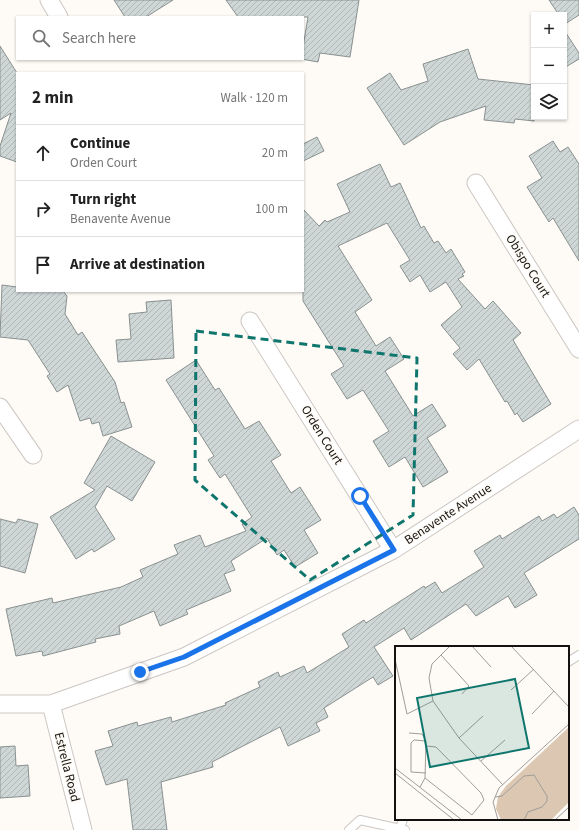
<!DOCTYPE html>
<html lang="en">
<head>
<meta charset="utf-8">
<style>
  body { margin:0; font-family:"Source Sans 3",sans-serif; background:#f6f6f6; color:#222 }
  .controls { position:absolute; right:12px; top:12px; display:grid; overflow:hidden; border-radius:0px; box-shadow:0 1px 3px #0004 }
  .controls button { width:36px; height:36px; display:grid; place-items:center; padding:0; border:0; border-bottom:1px solid #e0e0e0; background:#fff; color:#222; font:20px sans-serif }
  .stop { position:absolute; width:12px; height:12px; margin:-9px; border:3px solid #1a73e8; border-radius:50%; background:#fff }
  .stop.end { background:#1a73e8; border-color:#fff; box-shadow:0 1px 4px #0008 }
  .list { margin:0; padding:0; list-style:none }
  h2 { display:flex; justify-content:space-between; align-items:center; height:52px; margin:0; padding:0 16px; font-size:17px }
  h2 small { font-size:13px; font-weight:400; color:#767676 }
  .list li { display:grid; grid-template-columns:26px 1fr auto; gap:12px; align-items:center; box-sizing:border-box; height:56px; padding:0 16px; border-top:1px solid #e0e0e0 }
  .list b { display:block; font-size:15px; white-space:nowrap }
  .list p { margin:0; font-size:13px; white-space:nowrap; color:#767676 }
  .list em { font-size:13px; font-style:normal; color:#767676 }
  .icon { flex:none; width:22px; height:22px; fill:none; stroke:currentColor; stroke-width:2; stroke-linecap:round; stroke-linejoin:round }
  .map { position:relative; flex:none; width:579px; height:830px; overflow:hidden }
  .search { position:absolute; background:#fff; box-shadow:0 1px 3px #0004; left:16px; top:16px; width:288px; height:44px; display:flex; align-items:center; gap:10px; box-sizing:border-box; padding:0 14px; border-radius:0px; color:#767676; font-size:15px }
  .panel { position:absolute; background:#fff; box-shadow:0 1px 3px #0004; left:16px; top:72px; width:288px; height:220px; border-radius:0px }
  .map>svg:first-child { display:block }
  .building { fill:url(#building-hatch); stroke:#899191 }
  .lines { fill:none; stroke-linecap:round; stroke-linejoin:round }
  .lane-casing { stroke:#ccc7c3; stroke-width:10 }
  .street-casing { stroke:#ccc7c3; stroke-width:19 }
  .lane { stroke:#fff; stroke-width:8 }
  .street { stroke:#fff; stroke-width:17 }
  .route { stroke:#1a73e8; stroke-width:5 }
  .marked { fill:none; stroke:#0f766e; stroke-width:3; stroke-dasharray:8 5; stroke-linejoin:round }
  .labels { text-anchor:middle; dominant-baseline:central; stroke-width:3; stroke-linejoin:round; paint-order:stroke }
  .street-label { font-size:13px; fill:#131210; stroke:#fefaf5 }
  .inset-road { fill:none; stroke:#a09d99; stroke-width:1 }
  .view { fill:#0f766e; fill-opacity:0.15; stroke:#0f766e; stroke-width:2 }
  .inset-edge { fill:none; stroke:#131210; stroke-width:2 }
</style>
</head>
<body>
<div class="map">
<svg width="579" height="830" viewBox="0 0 579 830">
  <defs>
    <pattern id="building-hatch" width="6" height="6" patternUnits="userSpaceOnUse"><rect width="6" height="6" fill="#ced6d6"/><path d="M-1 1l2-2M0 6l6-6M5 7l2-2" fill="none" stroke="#b0b7b7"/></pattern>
  </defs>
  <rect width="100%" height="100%" fill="#fefaf5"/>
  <path class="building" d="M114 0H173L146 17H125Z
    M226 0H359L350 57 320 53 318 62 301 59H303V47L308 17H238Z
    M549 0H579V15L565 24 564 15H559Z
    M564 30 579 53V59L564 68Z
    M0 46 17 73V162L0 156V146L11 113 0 120Z
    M468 49 478 79 534 85V121L515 119 514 123 484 120 486 106 440 122 404 145 367 88 390 73 401 90 428 81 423 64Z
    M317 137 324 151 303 161V144Z
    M553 141 560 152 568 147 579 164V261L553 218 549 222 527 187 542 178 529 156Z
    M380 164 391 187 400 183 421 228 424 226 434 243 438 241 446 253 451 249 465 272 462 274 464 276 458 279 485 309 493 301 521 333 513 340 551 404 523 422 517 413 515 415 507 401 505 402 479 359 467 370 453 354 460 348 441 325 462 307 446 282 430 292 420 275 410 282 400 266 410 260 387 223 338 246 372 300 355 312 376 346 390 337 404 359 385 371 413 416 432 404 446 426 427 438 448 472 423 487 405 457 389 467 373 441 389 431 363 390 347 399 331 374 344 366 303 301V209L319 226 325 220 327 222 350 212 337 184Z
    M2 285 17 287V291H63L67 296 65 314 78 335 82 332 115 382 121 403 124 402 132 427 103 436 99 422 92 424 90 418 80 421 68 385 57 392 47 376 50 374 28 340 0 337Z
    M171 300 174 358 118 362 116 340 131 339 129 314 147 312 146 302Z
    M196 360 215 390 219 388 245 429 259 421 281 455 271 461 291 493 300 487 321 520 304 530 318 553 295 567 284 550 277 555 267 538 231 561 235 570 224 574 231 591 186 610 188 614 160 626 154 611 119 626 120 634 95 639 96 642 43 656 42 651 16 656 6 609 52 598 53 603 121 587 143 577 140 570 178 554 174 545 200 535 205 547 246 531 242 524 252 517 225 474 220 478 208 460 214 456 166 380Z
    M111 436 155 462 132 501 107 486 95 507 115 539 94 552 92 549 76 559 50 517 95 490 84 483Z
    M574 507 579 515V539L524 573 537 595 515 608 508 596 476 616 466 604 411 640 404 628 374 647 393 676 378 685 373 677 324 708 328 717 316 723 320 731 288 746 280 727 212 762 213 767 161 782 167 830H133L127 779 106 785 95 751 113 746 108 731 137 722 138 726 171 717 172 722 226 705 225 703 260 687 258 682 278 672 280 677 304 666 307 673 349 647 342 634 364 620 366 623 424 586 425 588 435 582 442 593 484 567 474 551 500 535 502 539 539 516 542 521 554 514 557 518Z
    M0 519 16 523 18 519 38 524 25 573 0 566Z
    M15 746 16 766 28 765 30 796 0 798V747Z"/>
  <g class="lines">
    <defs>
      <path id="lane" d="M568 662 579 655
        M400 829 403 819
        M349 830 360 820 405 830"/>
      <path id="street" d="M49 0 59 17
        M476 183 579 349
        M250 321 393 550
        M0 407 33 455
        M0 704H51L184 657 393 550 579 429
        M51 704 83 830"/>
    </defs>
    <use href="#lane" class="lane-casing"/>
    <use href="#street" class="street-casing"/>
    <use href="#lane" class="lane"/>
    <use href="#street" class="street"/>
  </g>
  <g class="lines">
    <path class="route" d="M140 672 184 657 394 550 360 496"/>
  </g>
  <path class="marked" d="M196 331 417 358 413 515 310 580 195 480Z"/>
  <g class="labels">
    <g class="street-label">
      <text transform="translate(528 266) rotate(58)">Obispo Court</text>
      <text transform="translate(322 435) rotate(58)">Orden Court</text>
      <text transform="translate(448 514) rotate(-33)">Benavente Avenue</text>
      <text transform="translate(67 767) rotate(76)">Estrella Road</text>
    </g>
  </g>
  <g transform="translate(395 646)">
    <rect width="174" height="174" fill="#fefaf5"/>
    <path d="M174 81V156L156 174H106L101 163 103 151 111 140Z" fill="#dbc7b2"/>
    <path class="inset-road" d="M55 0 37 18 34 32 38 55 64 92 108 139M77 0 96 21M116 0 174 61M46 9 74 40 67 48M0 13 12 68 38 55M116 44 139 23M137 68 159 45M14 87 27 88 31 95 30 132 25 141M64 92 88 70M86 115 110 94M0 122 67 174M0 127 59 174M31 127 16 126V97L19 94 31 95M30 132 77 169 89 154 86 147 41 101 31 100M100 151 107 150 129 130 139 129 152 150V155L147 161 133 166 129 174M103 174 98 156 104 142 174 78M160 174 174 161"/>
    <path class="view" d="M120 33 134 102 35 121 22 52Z"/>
    <rect width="174" height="174" class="inset-edge"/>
  </g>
</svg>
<div class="controls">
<button>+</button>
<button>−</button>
<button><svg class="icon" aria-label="layers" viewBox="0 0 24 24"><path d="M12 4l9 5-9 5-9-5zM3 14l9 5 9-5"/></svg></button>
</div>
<div class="stop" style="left:360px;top:496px"></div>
<div class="stop end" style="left:140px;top:672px"></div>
<div class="search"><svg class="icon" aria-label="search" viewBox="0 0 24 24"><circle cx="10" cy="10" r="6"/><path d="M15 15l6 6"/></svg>Search here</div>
<section class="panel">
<h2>2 min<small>Walk · 120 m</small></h2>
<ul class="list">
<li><svg class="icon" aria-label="ahead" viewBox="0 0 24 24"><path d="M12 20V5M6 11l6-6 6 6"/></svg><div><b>Continue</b><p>Orden Court</p></div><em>20 m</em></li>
<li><svg class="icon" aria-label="right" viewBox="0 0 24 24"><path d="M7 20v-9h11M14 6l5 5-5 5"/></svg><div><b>Turn right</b><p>Benavente Avenue</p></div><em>100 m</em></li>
<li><svg class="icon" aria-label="arrive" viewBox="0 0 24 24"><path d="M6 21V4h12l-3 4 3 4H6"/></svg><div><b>Arrive at destination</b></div></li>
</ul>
</section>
</div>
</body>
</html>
